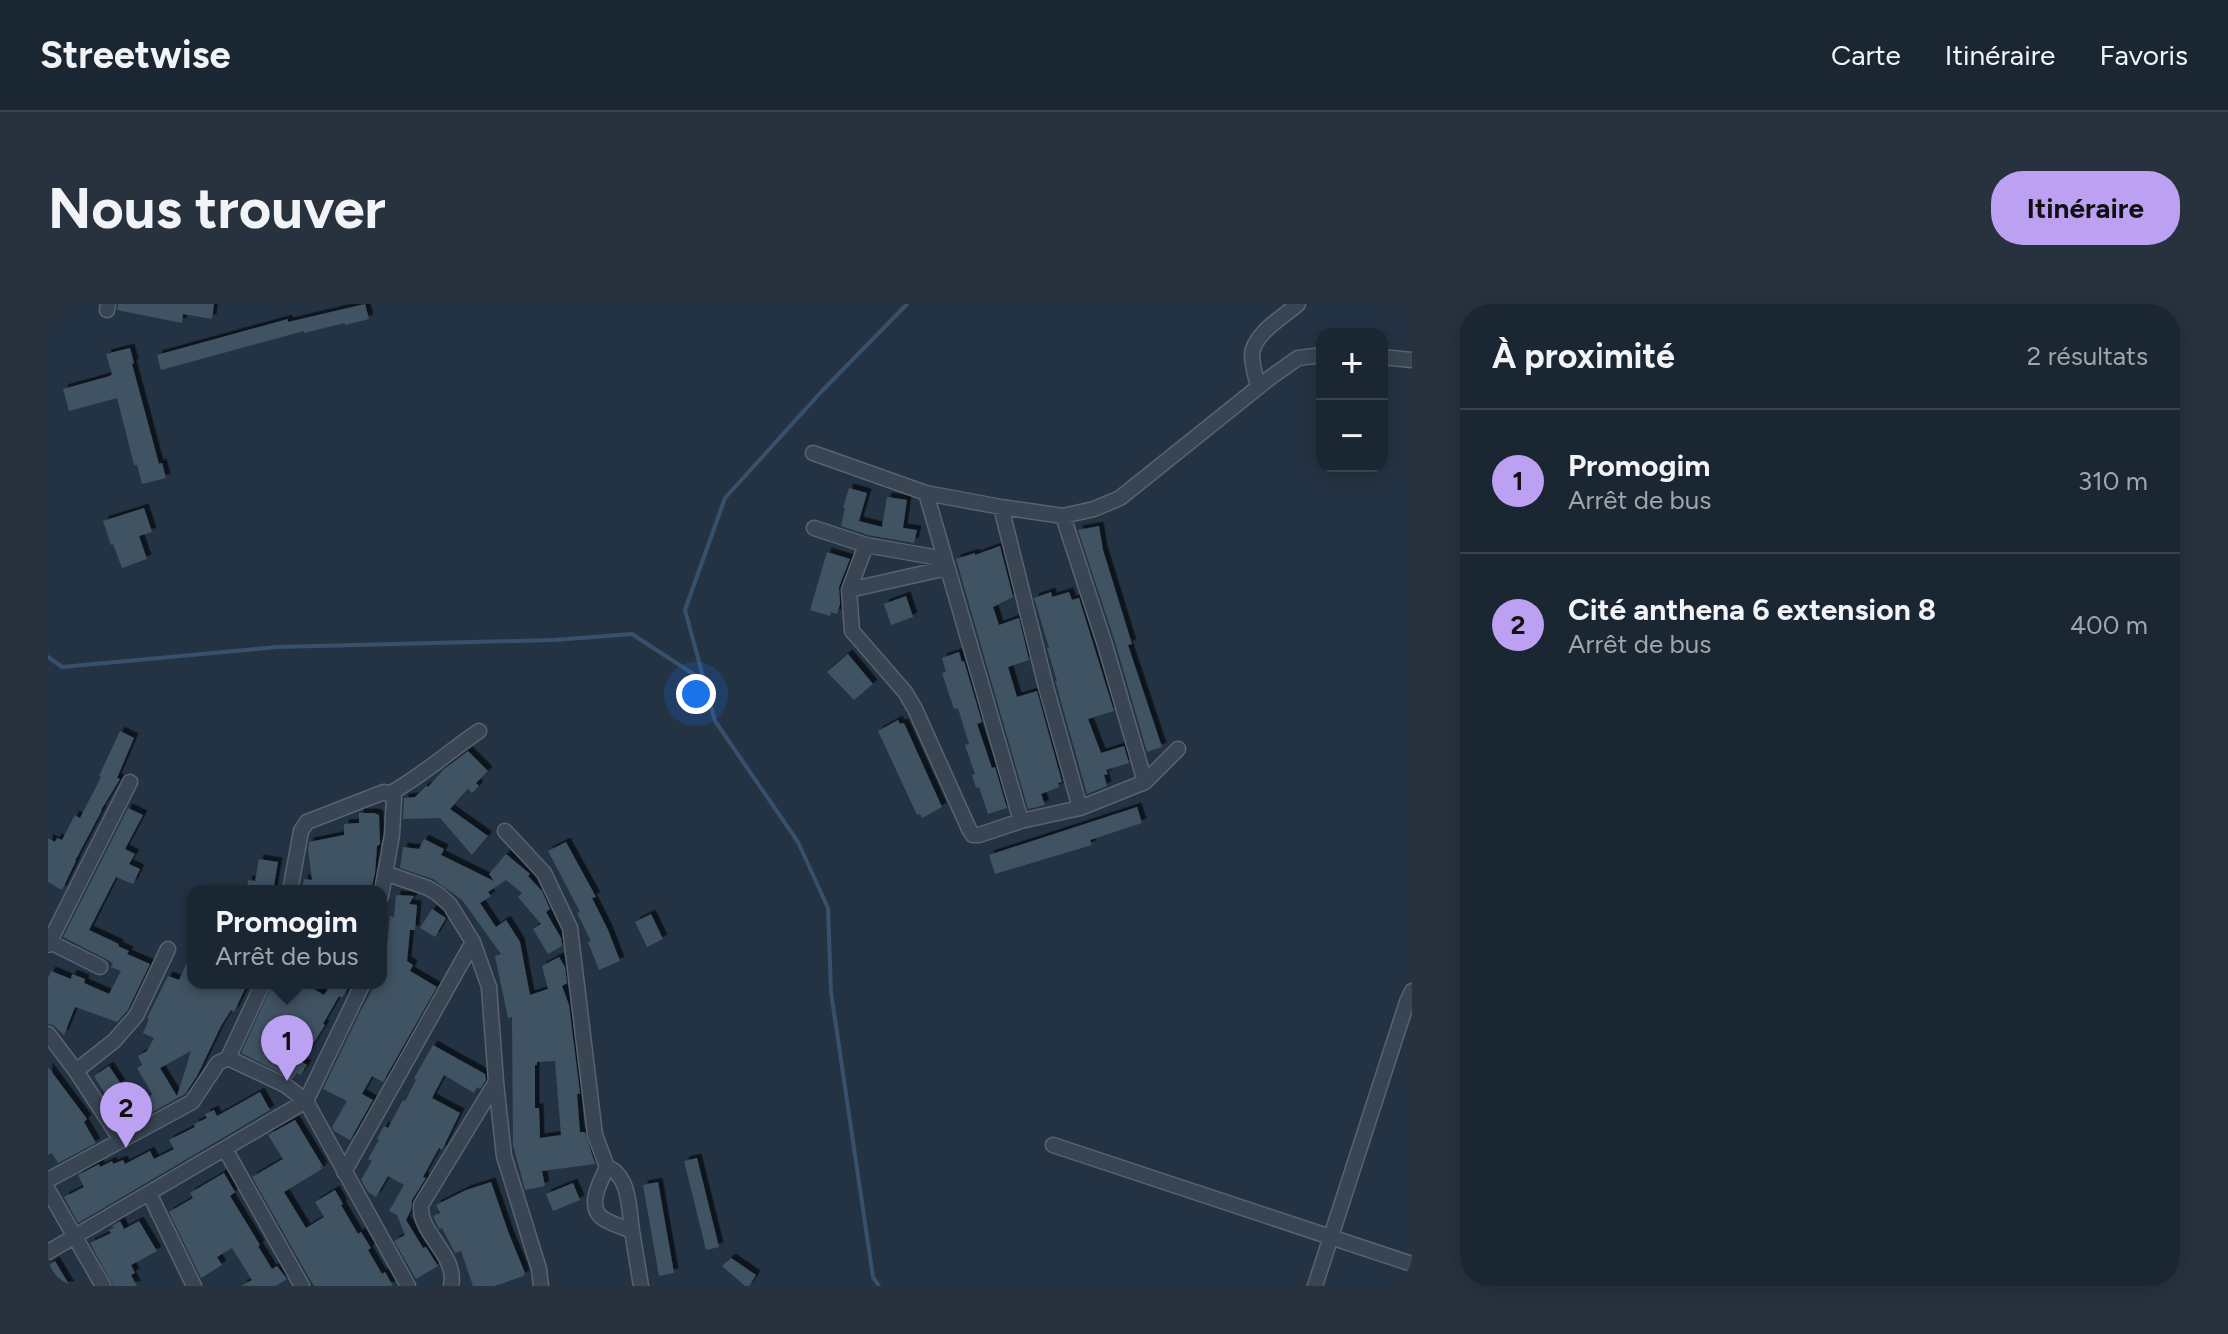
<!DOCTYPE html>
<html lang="fr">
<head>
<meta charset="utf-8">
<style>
  body { margin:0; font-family:Figtree,sans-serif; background:#28323f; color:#f1f3f6 }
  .controls { position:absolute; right:24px; top:24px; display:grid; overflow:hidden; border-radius:16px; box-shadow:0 4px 20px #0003 }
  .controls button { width:72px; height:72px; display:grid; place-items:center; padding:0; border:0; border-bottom:2px solid #39434e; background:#1b2633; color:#f1f3f6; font:40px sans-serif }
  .you { position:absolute; left:648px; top:390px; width:28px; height:28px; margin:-20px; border:6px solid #fff; border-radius:50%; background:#1a73e8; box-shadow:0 0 0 12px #1a73e833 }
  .badge { display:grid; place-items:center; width:52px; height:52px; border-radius:50%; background:#bca0f2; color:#111; font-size:26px; font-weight:700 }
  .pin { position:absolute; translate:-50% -66px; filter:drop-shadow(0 2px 4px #0008) }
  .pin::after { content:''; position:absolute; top:42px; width:28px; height:24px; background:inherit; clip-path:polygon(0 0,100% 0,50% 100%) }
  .popup { position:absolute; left:139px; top:581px; width:200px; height:104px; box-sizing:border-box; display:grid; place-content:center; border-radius:16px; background:#1b2633; filter:drop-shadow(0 2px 6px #0005); font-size:26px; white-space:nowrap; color:#a0a5ac }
  .popup b { font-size:30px; color:#f1f3f6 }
  .popup::after { content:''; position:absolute; left:50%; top:100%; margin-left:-16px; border:16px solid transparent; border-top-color:#1b2633 }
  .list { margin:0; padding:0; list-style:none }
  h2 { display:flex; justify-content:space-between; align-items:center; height:104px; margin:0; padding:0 32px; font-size:34px }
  h2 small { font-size:26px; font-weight:400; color:#a0a5ac }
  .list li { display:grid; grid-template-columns:52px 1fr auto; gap:24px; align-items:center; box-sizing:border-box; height:144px; padding:0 32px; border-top:2px solid #39434e }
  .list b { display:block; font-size:30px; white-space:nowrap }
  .list p { margin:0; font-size:26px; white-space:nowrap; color:#a0a5ac }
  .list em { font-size:26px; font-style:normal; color:#a0a5ac }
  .map { position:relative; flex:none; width:1364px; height:982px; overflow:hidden; border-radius:32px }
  header { display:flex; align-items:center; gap:48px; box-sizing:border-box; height:112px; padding:0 40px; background:#1b2633; border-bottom:2px solid #39434e }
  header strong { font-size:38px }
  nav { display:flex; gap:44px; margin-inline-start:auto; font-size:28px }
  .intro { display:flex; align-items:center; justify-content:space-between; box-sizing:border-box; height:192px; padding:0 48px }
  h1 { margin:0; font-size:56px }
  .button { padding:20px 36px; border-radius:32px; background:#bca0f2; color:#111; font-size:28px; font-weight:700 }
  main { display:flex; gap:48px; padding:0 48px }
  aside { flex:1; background:#1b2633; border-radius:32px; box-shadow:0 4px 20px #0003 }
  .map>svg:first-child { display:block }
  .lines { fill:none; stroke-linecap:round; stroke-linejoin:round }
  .stream { stroke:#37506c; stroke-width:4 }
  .building { fill:#405263; fill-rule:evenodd; filter:url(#shadow) }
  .minor-casing { stroke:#576371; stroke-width:17 }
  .minor { stroke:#394553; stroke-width:14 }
</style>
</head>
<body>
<header>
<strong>Streetwise</strong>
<nav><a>Carte</a><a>Itinéraire</a><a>Favoris</a></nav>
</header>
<div class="intro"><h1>Nous trouver</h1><a class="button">Itinéraire</a></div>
<main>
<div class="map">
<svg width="1364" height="982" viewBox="0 0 1364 982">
  <defs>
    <filter id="shadow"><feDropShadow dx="4.5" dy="-4.5" stdDeviation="0" flood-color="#0009"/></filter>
  </defs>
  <rect width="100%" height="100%" fill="#243344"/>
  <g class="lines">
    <path class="stream" d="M0 353 14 363 229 343 506 336 584 330 656 377
      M831 982 825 973 783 688 780 604 750 538 667 417 637 306 677 194 774 87 859 0"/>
  </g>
  <path class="building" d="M70 0H166L164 15 135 10 134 19 69 6Z
    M317 0 321 15 297 21V19L256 29V27L113 66 109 51 240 15V18Z
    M82 44 86 59 84 60 111 160 114 159 118 174 94 180 89 161H86L69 94 21 107 15 85 62 72 64 70 58 50Z
    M801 184 819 189 811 217 834 223 839 193 859 196 855 224 869 226 866 239 820 231 793 222 797 204H795Z
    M96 204 104 228 91 232 99 255 74 264 65 240 63 241 55 217Z
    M1051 222 1055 246 1084 340 1080 341 1114 443 1099 448 1067 338 1030 226Z
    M952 242 965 293 945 303 951 321 971 314 981 356 960 363 969 393 989 387 1014 478 1010 479 1011 483 993 490 997 501 980 505 908 255 927 249V251Z
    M779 248 802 255 791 283 792 300 789 310 783 308 782 312 762 306Z
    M1003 288 1004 293 1021 288 1024 296 1031 294 1066 407 1040 415 1053 449 1076 442 1081 459 1058 466 1060 470 1056 471 1059 482 1039 490 1008 380 1007 377H1009L999 344H1001L986 294Z
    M858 292 865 313 843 321 836 300Z
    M911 348 914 358 916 357 934 418 929 420 944 464 947 463 959 504 940 510 931 483 928 484 924 471 927 470 917 441 921 440 910 404 906 405 894 369 898 368 894 354Z
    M800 350 825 380 806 396 779 368Z
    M850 416 852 420 856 419 894 503 874 514 872 510 869 511 830 427Z
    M72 427 86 434 69 474 72 475 53 506H54L27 557H28L14 586 0 578V534L7 538 9 534 14 536 27 511 32 514 53 473 51 472Z
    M420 447 440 467 428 479 431 482 424 489 420 485 402 505 440 532 424 551 392 514 355 515 356 494 367 493 378 482 380 483 396 465Z
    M1089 503 1094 519 1042 536 1044 541 947 570 941 551Z
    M80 504 95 511 77 545 87 550 81 560 92 565 85 580 68 573 41 626 71 640 70 642 81 647 79 650 102 660 80 706 69 718 27 703 16 731 5 721 0 720V674L3 667 23 675 24 670 37 675 36 679 61 690 73 667 63 663 65 659 56 654 15 633Z
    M311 509H326L331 511 332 540 329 542 327 569 323 587H254L256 575 264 576 260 545 261 538 296 531V520L311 519Z
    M376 535 396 545 393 551 446 577 441 570 458 550 482 570 480 572 494 587 502 605 498 608 513 634 514 642 500 650 485 625 493 620 470 593 474 589 458 576 440 588 443 592 432 599 448 623 458 616 472 638 482 691 500 685 494 662 511 653 517 663 519 679 514 682 521 701 528 757 532 790H529L532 828H537L547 860 494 867 497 882 477 886 465 841 464 713 460 714 447 652 453 650 414 596 385 575 352 564 355 543 371 545ZM507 757 513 831 492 834 491 804H487V761H489V758Z
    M518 538 548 593 544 594 560 626 572 657 551 666 540 638 543 637 529 609 532 608 500 547Z
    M211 555 230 558 225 587H199L200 576 207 577Z
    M348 591 366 592 361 600 369 601 367 626H362L359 657 365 661 362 667 389 683 335 778 324 772 314 790 325 796 302 836 286 827 284 823 299 797 275 785 313 706 328 679H333V660L338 652 342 612 346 613Z
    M384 605 398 614 387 633 372 624Z
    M603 610 615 635 599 643 587 618Z
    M145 645V679H193L192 683 197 685 186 708 183 706 173 722 149 772 137 790 77 823 67 808 71 806 60 788 57 790 46 772 61 762 73 780 70 782 84 804 104 790 89 764 94 761 90 752 99 747 106 734 95 729 101 715 99 714 120 672 131 676ZM143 747 129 792 112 764Z
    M225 679H262L261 682 276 691 284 679H303L294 694 291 692 275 720 277 721 254 758 259 761 252 771 249 769 245 775 193 749Z
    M385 741 437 770 438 776 432 785 429 783 426 789 396 771 384 794 412 809 394 846 391 844 375 873 378 874 364 896 363 906 358 916 375 944 378 943 390 962 368 975 346 937 357 931 349 911 341 907 356 881 340 872 328 893 320 888 313 876 324 857 320 855 331 836 329 835 336 822 340 824 355 796 357 797 368 776 366 774Z
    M0 763 39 815 36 818 48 839 10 859 4 849 0 851Z
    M212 788 222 806 30 919 16 893 36 883 30 871 51 860 52 863 64 857 65 860 75 856 77 860 102 847 106 855 126 845 121 836 147 823 146 820 159 814 157 810 166 806 169 812Z
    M247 816 276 864 272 862 274 865 236 888 258 924 276 913 267 898 287 886 295 900 293 901 310 930 313 928 323 944 320 946 334 970 337 968 345 982H266L256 965 204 873 235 855 220 831Z
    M649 854 671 943 658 946 636 857Z
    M176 869 187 888 182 892 212 941 210 942 224 965 229 962 239 975 228 982H193L204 976 184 944 169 953 174 961 153 974 121 908 145 894 142 889Z
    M443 878 461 930 477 969 475 970 478 971 447 982H425L413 947 407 949 394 924 391 925 385 912 392 909 388 901 418 886Z
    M610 878 626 969 611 972 595 881Z
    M525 879 532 896 505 907 498 890Z
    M72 917 76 925 91 917 109 947 83 961 87 969 83 971 89 982H65L42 939 63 929 61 926 66 924 64 922Z
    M683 954 708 971 701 982H697L674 962Z
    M7 957 22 982H0V962Z"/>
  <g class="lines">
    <defs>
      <path id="minor" d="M59 6 60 0
        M1334 53 1364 56
        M1210 83C1208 73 1204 61 1204 51 1205 30 1235 13 1250 0
        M765 149 878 189 953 203 1015 212 1046 205 1072 194 1223 73 1250 54 1274 51
        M878 189 973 517
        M953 203 998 383 1032 504
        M1015 212 1057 341 1097 478
        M766 224 818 241 897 255
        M818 241 801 286 804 327 857 388 867 405 921 525 925 531H931L973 517 1032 504 1097 478 1130 445
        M801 286 899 264
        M341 490C374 472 400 448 431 427
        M457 527 496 569 522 624 547 831 559 863C553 877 539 900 553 913 560 919 575 923 584 927L593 982
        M337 569 380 584 390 590 402 601 425 638 441 683 448 778 456 852 491 965 493 982
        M242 587 253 527 259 518 336 488 346 493 344 531 333 592
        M2 638 52 663
        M0 641 82 478
        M0 730 28 767 73 836
        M180 754 237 781 258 797 360 982
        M28 767 66 737 88 712 120 645
        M1005 841 1364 960
        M177 845 254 982
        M559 863C582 871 581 906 584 927
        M296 868 425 638
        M0 876 144 798 170 759 180 754 215 679
        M0 886 55 982
        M101 889 146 982
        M0 948 258 797 315 679
        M403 982C410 951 371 931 373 901L448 778
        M1267 982 1359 698 1364 687"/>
    </defs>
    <use href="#minor" class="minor-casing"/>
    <use href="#minor" class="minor"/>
  </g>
</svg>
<div class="controls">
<button>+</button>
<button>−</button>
</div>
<div class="you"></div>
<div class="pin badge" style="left:239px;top:777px">1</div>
<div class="popup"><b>Promogim</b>Arrêt de bus</div>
<div class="pin badge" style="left:78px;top:844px">2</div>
</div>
<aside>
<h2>À proximité<small>2 résultats</small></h2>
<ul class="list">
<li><span class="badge">1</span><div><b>Promogim</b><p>Arrêt de bus</p></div><em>310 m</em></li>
<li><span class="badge">2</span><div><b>Cité anthena 6 extension 8</b><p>Arrêt de bus</p></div><em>400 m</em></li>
</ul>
</aside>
</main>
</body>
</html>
